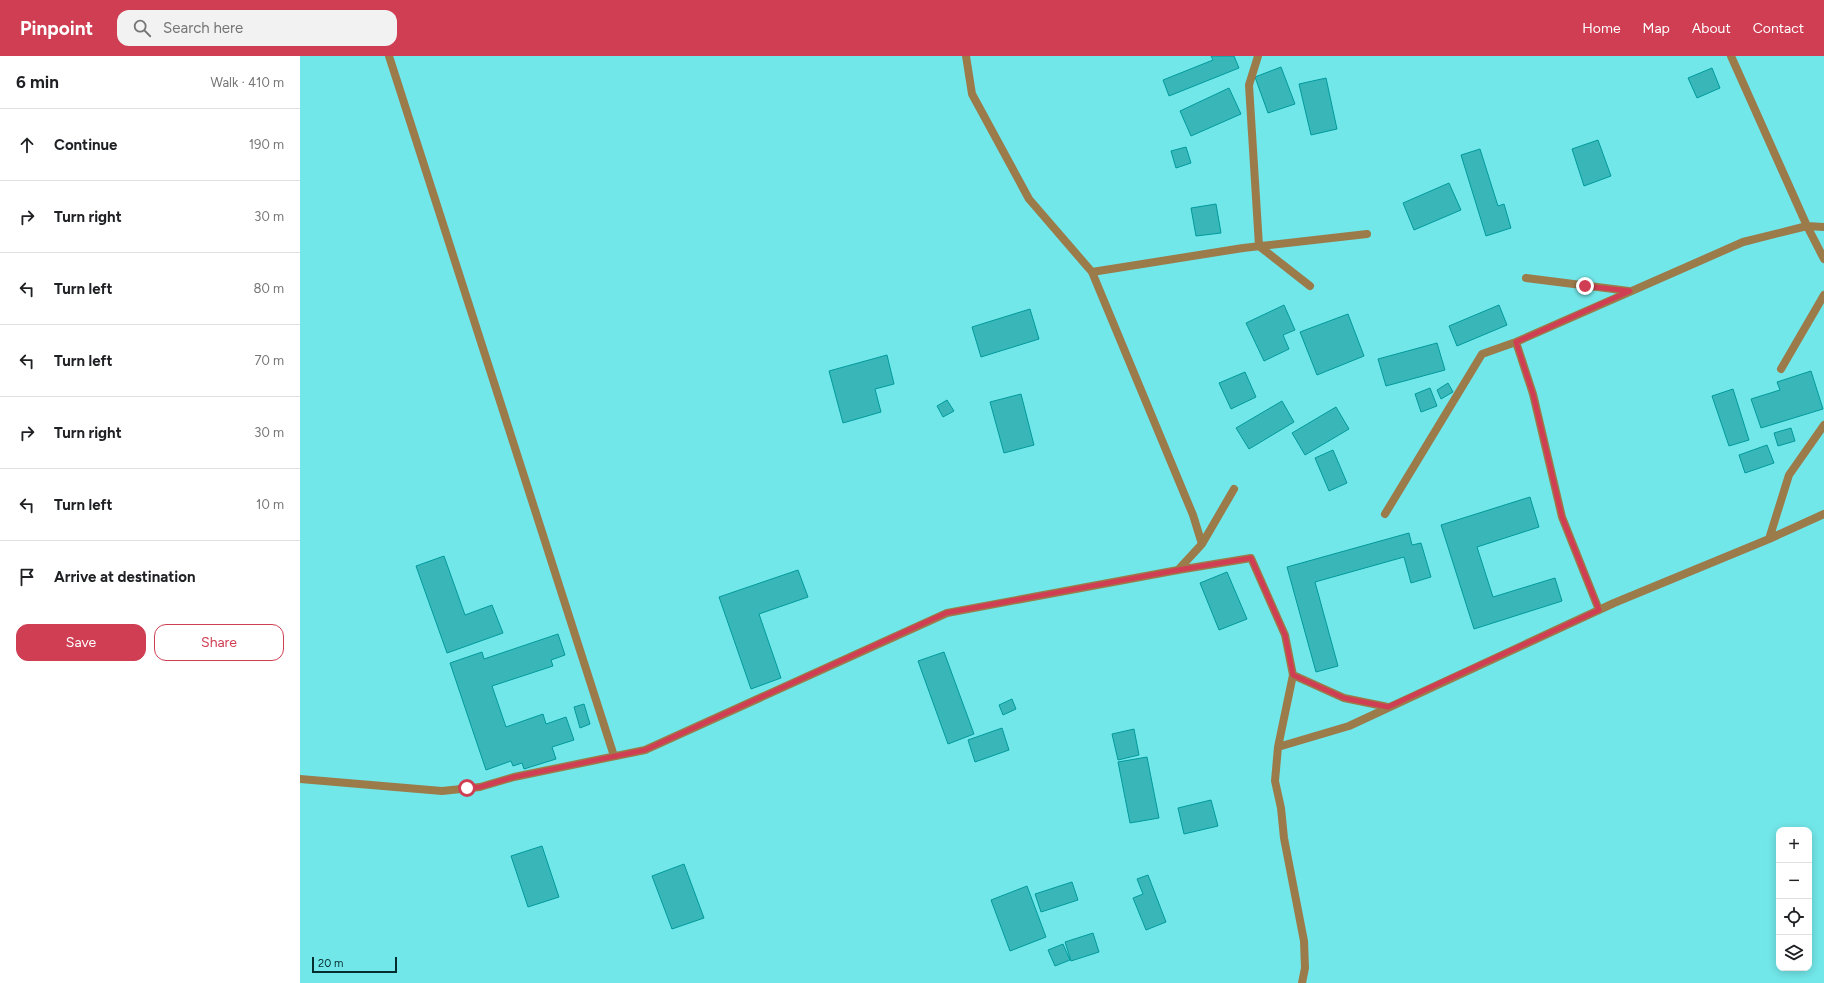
<!DOCTYPE html>
<html lang="en">
<head>
<meta charset="utf-8">
<style>
  body { margin:0; font-family:Figtree,sans-serif; background:#f2f2f2; color:#202124 }
  .controls { position:absolute; right:12px; bottom:12px; display:grid; overflow:hidden; border-radius:8px; box-shadow:0 2px 10px #0003 }
  .controls button { width:36px; height:36px; display:grid; place-items:center; padding:0; border:0; border-bottom:1px solid #e0e0e0; background:#fff; color:#202124; font:20px sans-serif }
  .scale { position:absolute; left:12px; bottom:10px; width:85px; box-sizing:border-box; padding-left:4px; border:2px solid #052d2e; border-top:0; font-size:11px; line-height:14px; white-space:nowrap; color:#052d2e; -webkit-text-stroke:3px #72e7e9; paint-order:stroke }
  .stop { position:absolute; width:12px; height:12px; margin:-9px; border:3px solid #cf3e53; border-radius:50%; background:#fff }
  .stop.end { background:#cf3e53; border-color:#fff; box-shadow:0 1px 4px #0008 }
  .list { margin:0; padding:0; list-style:none }
  h2 { display:flex; justify-content:space-between; align-items:center; height:52px; margin:0; padding:0 16px; font-size:17px }
  h2 small { font-size:13px; font-weight:400; color:#757577 }
  .list li { display:grid; grid-template-columns:26px 1fr auto; gap:12px; align-items:center; box-sizing:border-box; height:72px; padding:0 16px; border-top:1px solid #e0e0e0 }
  .list b { display:block; font-size:15px; white-space:nowrap }
  .list em { font-size:13px; font-style:normal; color:#757577 }
  .actions { display:flex; gap:8px; padding:12px 16px }
  .actions a { flex:1; padding:9px 0; border:1px solid #cf3e53; border-radius:12px; text-align:center; font-size:14px; color:#cf3e53 }
  .actions .main { background:#cf3e53; color:#fff }
  .icon { flex:none; width:22px; height:22px; fill:none; stroke:currentColor; stroke-width:2; stroke-linecap:round; stroke-linejoin:round }
  .map { position:relative; flex:none; width:1524px; height:927px; overflow:hidden }
  header { display:flex; align-items:center; gap:24px; box-sizing:border-box; height:56px; padding:0 20px; background:#cf3e53; color:#fff }
  header strong { font-size:19px }
  nav { display:flex; gap:22px; margin-inline-start:auto; font-size:14px }
  .search { width:280px; height:36px; background:#f2f2f2; display:flex; align-items:center; gap:10px; box-sizing:border-box; padding:0 14px; border-radius:12px; color:#757577; font-size:15px }
  main { display:flex }
  aside { flex:1; background:#fff }
  .map>svg:first-child { display:block }
  .building { fill:#39b6b8; stroke:#009a9c }
  .lines { fill:none; stroke-linecap:round; stroke-linejoin:round }
  .street { stroke:#9c7b4a; stroke-width:8 }
  .route { stroke:#cf3e53; stroke-width:5 }
</style>
</head>
<body>
<header>
<strong>Pinpoint</strong>
<div class="search"><svg class="icon" aria-label="search" viewBox="0 0 24 24"><circle cx="10" cy="10" r="6"/><path d="M15 15l6 6"/></svg>Search here</div>
<nav><a>Home</a><a>Map</a><a>About</a><a>Contact</a></nav>
</header>
<main>
<aside>
<h2>6 min<small>Walk · 410 m</small></h2>
<ul class="list">
<li><svg class="icon" aria-label="ahead" viewBox="0 0 24 24"><path d="M12 20V5M6 11l6-6 6 6"/></svg><div><b>Continue</b></div><em>190 m</em></li>
<li><svg class="icon" aria-label="right" viewBox="0 0 24 24"><path d="M7 20v-9h11M14 6l5 5-5 5"/></svg><div><b>Turn right</b></div><em>30 m</em></li>
<li><svg class="icon" aria-label="left" viewBox="0 0 24 24"><path d="M17 20v-9H6M10 6l-5 5 5 5"/></svg><div><b>Turn left</b></div><em>80 m</em></li>
<li><svg class="icon" aria-label="left" viewBox="0 0 24 24"><path d="M17 20v-9H6M10 6l-5 5 5 5"/></svg><div><b>Turn left</b></div><em>70 m</em></li>
<li><svg class="icon" aria-label="right" viewBox="0 0 24 24"><path d="M7 20v-9h11M14 6l5 5-5 5"/></svg><div><b>Turn right</b></div><em>30 m</em></li>
<li><svg class="icon" aria-label="left" viewBox="0 0 24 24"><path d="M17 20v-9H6M10 6l-5 5 5 5"/></svg><div><b>Turn left</b></div><em>10 m</em></li>
<li><svg class="icon" aria-label="arrive" viewBox="0 0 24 24"><path d="M6 21V4h12l-3 4 3 4H6"/></svg><div><b>Arrive at destination</b></div></li>
</ul>
<div class="actions"><a class="main">Save</a><a>Share</a></div>
</aside>
<div class="map">
<svg width="1524" height="927" viewBox="0 0 1524 927">
  <rect width="100%" height="100%" fill="#72e7e9"/>
  <path class="building" d="M911 0H934L939 12 869 40 863 24 913 4Z
    M981 11 995 48 968 57 955 21Z
    M1412 12 1420 32 1397 42 1388 22Z
    M1026 22 1037 73 1011 79 999 28Z
    M929 32 941 58 891 80 880 55Z
    M1298 84 1311 120 1284 130 1272 93Z
    M886 91 891 107 876 112 871 95Z
    M1180 93 1198 150 1204 148 1211 172 1186 180 1161 99Z
    M1149 127 1161 154 1114 174 1103 147Z
    M916 148 921 177 896 180 891 152Z
    M984 249 995 274 983 279 989 293 964 305 946 267Z
    M1199 249 1207 269 1157 290 1149 270Z
    M730 253 739 283 681 301 672 271Z
    M1048 258 1064 300 1017 319 1000 276Z
    M1137 287 1145 314 1086 330 1078 303Z
    M587 299 594 328 575 333 581 356 543 367 529 315Z
    M1511 315 1523 353 1461 372 1451 343 1480 334 1477 326Z
    M945 316 956 341 931 353 919 327Z
    M1148 327 1153 336 1141 343 1137 334Z
    M1130 332 1137 350 1121 356 1115 338Z
    M1433 333 1449 384 1429 390 1412 340Z
    M721 338 734 389 704 397 690 346Z
    M647 344 654 355 643 361 637 350Z
    M982 345 994 366 949 393 936 372Z
    M1036 351 1049 373 1005 399 992 377Z
    M1491 372 1495 385 1478 390 1474 377Z
    M1467 389 1474 407 1445 417 1439 399Z
    M1033 394 1047 427 1029 435 1015 402Z
    M1230 441 1239 471 1177 491 1193 541 1255 522 1262 545 1174 573 1141 469Z
    M1109 477 1112 489 1121 487 1131 521 1111 527 1104 501 1015 526 1038 610 1016 616 987 511Z
    M144 500 165 559 192 549 203 577 147 597 116 510Z
    M498 514 508 541 459 558 481 622 451 633 419 541Z
    M927 516 947 563 919 574 900 527Z
    M258 578 265 599 251 604 253 610 192 630 206 671 243 658 246 668 266 661 274 684 252 691 256 703 224 713 222 707 213 710 211 705 186 714 150 607 182 596 184 603Z
    M644 596 674 678 648 688 618 605Z
    M712 643 716 653 703 659 699 649Z
    M284 648 290 668 280 672 274 651Z
    M702 672 709 694 675 706 668 684Z
    M834 673 839 699 818 704 812 678Z
    M847 701 859 762 830 767 818 706Z
    M911 744 918 770 884 778 878 752Z
    M242 790 259 841 228 851 211 800Z
    M384 808 404 862 372 873 352 820Z
    M848 819 866 866 846 874 833 842 843 838 837 823Z
    M772 826 778 844 741 856 735 838Z
    M727 830 746 881 710 895 691 844Z
    M793 877 799 896 771 905 765 886Z
    M763 888 770 904 755 910 748 894Z"/>
  <g class="lines">
    <path class="street" d="M89 0 314 700
      M666 0 672 38 729 143 792 216 893 459 902 488 878 514
      M958 0 949 29 959 190 1010 230
      M1431 0 1507 170 1524 203
      M792 216 943 192 1067 178
      M1226 222 1329 235
      M1216 286 1233 338 1262 461 1299 554
      M1481 313 1524 239
      M1085 458 1182 298 1216 286 1443 186 1507 170 1524 171
      M1469 483 1489 419 1524 369
      M902 488 934 433
      M993 619 1044 642 1088 651
      M0 723 142 735 180 731 214 721 345 694 647 557 878 514 951 502 985 579 993 619 978 691
      M1002 927 1005 912 1004 885 984 782 981 752 975 725 978 691 1049 670 1314 547 1469 483 1524 458"/>
  </g>
  <g class="lines">
    <path class="route" d="M167 732 180 731 214 721 345 694 646 557 878 514 951 502 985 579 993 619 1044 642 1088 651 1299 554 1262 461 1233 338 1216 286 1330 235 1285 230"/>
  </g>
</svg>
<div class="controls">
<button>+</button>
<button>−</button>
<button><svg class="icon" aria-label="locate" viewBox="0 0 24 24"><circle cx="12" cy="12" r="6"/><path d="M12 2v4M12 18v4M2 12h4M18 12h4"/></svg></button>
<button><svg class="icon" aria-label="layers" viewBox="0 0 24 24"><path d="M12 4l9 5-9 5-9-5zM3 14l9 5 9-5"/></svg></button>
</div>
<div class="scale">20 m</div>
<div class="stop" style="left:167px;top:732px"></div>
<div class="stop end" style="left:1285px;top:230px"></div>
</div>
</main>
</body>
</html>
